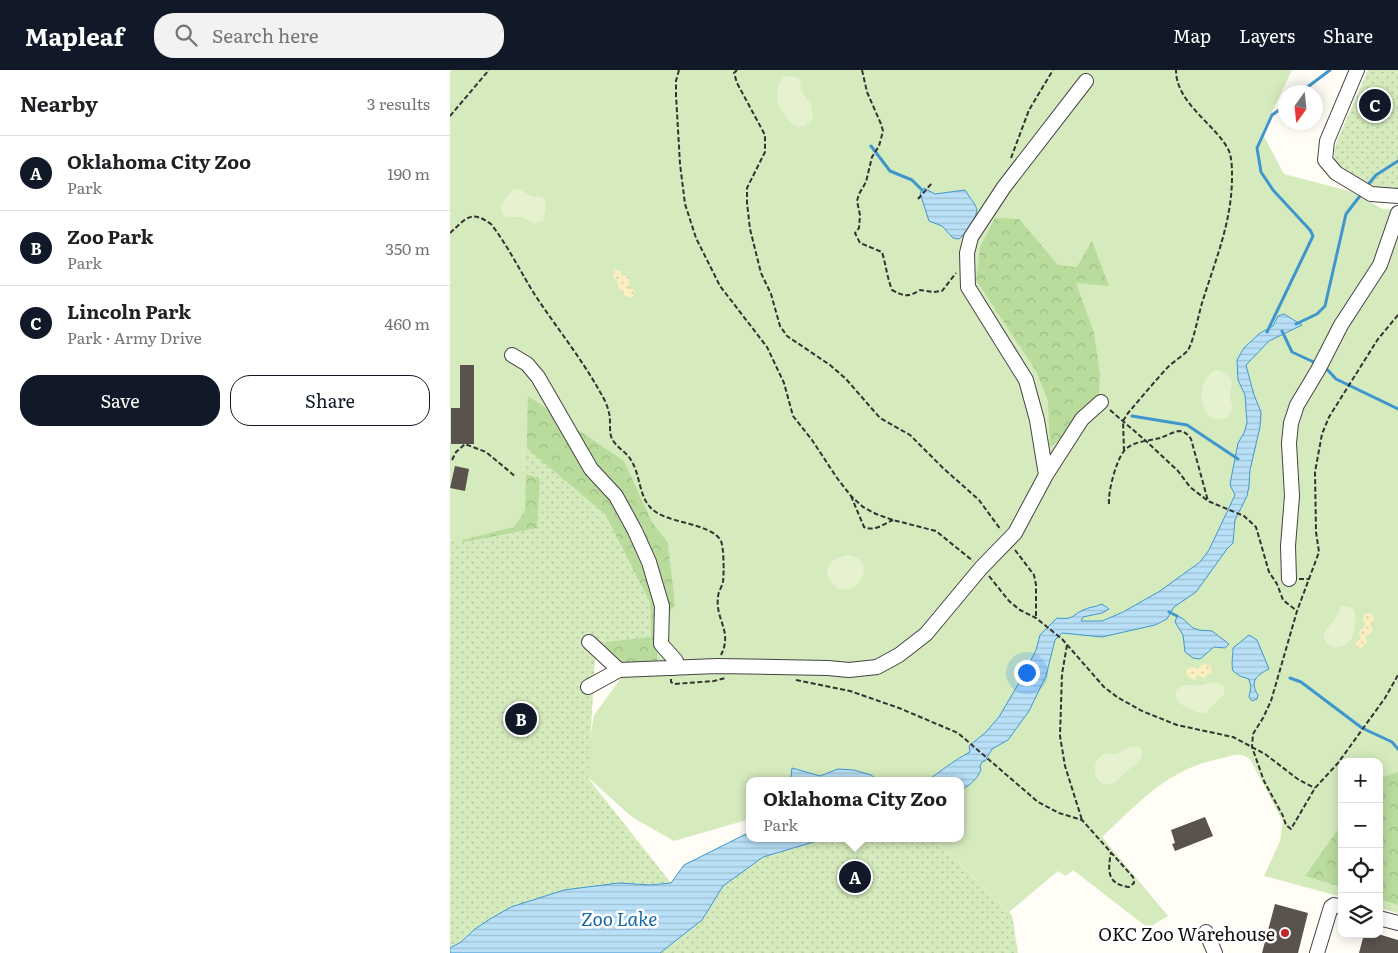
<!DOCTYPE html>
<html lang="en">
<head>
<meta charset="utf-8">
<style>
  body { margin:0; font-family:Literata,serif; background:#f2f2f2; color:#202124 }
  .controls { position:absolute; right:15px; bottom:15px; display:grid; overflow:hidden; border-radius:10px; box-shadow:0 2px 12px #0003 }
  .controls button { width:45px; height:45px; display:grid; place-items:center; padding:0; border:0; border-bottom:1px solid #e0e0e0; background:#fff; color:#202124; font:25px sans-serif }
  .compass { position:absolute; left:828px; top:15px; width:45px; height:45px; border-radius:50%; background:#fff; box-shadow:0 2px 12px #0003; rotate:195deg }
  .you { position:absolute; left:576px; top:602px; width:18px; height:18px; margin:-12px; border:4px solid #fff; border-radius:50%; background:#1a73e8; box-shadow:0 0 0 8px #1a73e833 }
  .badge { display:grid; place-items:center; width:32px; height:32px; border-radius:50%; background:#111827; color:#fff; font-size:16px; font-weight:700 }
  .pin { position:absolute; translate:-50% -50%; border:2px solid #fff; box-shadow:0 1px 5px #0006 }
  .popup { position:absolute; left:296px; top:707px; width:218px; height:65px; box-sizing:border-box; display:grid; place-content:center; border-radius:10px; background:#fff; filter:drop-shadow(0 1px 4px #0005); font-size:16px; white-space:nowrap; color:#757577 }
  .popup b { font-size:19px; color:#202124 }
  .popup::after { content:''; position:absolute; left:50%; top:100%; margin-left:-10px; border:10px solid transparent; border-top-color:#fff }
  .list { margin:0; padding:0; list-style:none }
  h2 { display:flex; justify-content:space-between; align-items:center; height:65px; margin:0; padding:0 20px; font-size:21px }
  h2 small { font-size:16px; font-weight:400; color:#757577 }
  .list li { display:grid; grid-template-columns:32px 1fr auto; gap:15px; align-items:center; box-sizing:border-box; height:75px; padding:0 20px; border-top:1px solid #e0e0e0 }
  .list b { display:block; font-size:19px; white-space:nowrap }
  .list p { margin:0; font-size:16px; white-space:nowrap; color:#757577 }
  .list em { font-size:16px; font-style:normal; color:#757577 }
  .actions { display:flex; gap:10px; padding:15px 20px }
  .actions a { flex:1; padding:11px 0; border:1px solid #111827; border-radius:20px; text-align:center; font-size:18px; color:#111827 }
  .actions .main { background:#111827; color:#fff }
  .icon { flex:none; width:28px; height:28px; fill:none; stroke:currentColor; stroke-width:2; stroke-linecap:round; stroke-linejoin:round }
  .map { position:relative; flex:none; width:948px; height:883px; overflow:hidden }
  header { display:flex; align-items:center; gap:30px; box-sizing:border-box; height:70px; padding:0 25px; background:#111827; color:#fff }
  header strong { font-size:24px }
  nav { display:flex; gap:28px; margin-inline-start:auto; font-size:18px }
  .search { width:350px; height:45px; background:#f2f2f2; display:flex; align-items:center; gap:12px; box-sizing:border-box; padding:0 18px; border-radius:20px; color:#757577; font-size:19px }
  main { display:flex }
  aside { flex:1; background:#fff }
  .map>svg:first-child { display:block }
  .grass { fill:#d5ebbd }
  .forest { fill:url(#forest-crowns) }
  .sand { fill:url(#sand-dots) }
  .park { fill:url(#park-dots) }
  .pitch { fill:#e6f2cf }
  .water { fill:url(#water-rules); stroke:#3f96cf }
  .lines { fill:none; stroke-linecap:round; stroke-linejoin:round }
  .stream { stroke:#3f96cf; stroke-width:3 }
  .building { fill:#5a524d }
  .minor-casing { stroke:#444; stroke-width:16 }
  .path { stroke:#333; stroke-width:2; stroke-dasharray:5 2.5; stroke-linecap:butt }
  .minor { stroke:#fff; stroke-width:14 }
  .poi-dot { fill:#c4262e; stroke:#fff; stroke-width:2 }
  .labels { text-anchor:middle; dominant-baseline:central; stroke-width:5; stroke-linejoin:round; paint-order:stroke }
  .poi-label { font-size:18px; fill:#111; stroke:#fff; text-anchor:end }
  .water-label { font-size:19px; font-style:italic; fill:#1768a6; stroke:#fff }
</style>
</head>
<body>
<header>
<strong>Mapleaf</strong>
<div class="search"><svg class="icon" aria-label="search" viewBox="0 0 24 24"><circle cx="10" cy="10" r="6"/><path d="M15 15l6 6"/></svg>Search here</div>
<nav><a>Map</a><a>Layers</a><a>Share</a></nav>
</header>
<main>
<aside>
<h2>Nearby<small>3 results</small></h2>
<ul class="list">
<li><span class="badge">A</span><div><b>Oklahoma City Zoo</b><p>Park</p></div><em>190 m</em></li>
<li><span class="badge">B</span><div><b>Zoo Park</b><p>Park</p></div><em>350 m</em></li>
<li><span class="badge">C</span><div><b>Lincoln Park</b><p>Park · Army Drive</p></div><em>460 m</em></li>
</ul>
<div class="actions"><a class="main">Save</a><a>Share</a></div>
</aside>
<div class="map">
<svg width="948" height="883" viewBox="0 0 948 883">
  <defs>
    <pattern id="forest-crowns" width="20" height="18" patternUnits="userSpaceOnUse" patternTransform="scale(1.25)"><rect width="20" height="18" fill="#b9dc9c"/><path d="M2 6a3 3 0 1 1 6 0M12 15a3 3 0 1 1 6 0" fill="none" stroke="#9ebc85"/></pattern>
    <pattern id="sand-dots" width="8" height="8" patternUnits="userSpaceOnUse" patternTransform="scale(1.25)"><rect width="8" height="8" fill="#fbeec1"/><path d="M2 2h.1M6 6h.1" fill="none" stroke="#d6cba5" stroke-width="1.8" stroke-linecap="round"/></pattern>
    <pattern id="park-dots" width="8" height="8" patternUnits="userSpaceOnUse" patternTransform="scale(1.25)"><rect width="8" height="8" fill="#d5ebbd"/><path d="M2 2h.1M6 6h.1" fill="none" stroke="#b6c8a1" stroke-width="1.8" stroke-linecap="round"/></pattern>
    <pattern id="water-rules" width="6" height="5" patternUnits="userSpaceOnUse" patternTransform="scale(1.25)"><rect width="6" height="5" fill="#b9e0f7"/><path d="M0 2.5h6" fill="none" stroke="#9ebfd3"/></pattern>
  </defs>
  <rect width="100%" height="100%" fill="#fffdf5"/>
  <path class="grass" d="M2 0H842L812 63 834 104 899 121 933 139 948 140V843L929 838V692H892V827L814 806 830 771 833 752 800 689C794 685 791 684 784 685 769 689 753 692 740 698 705 713 680 741 652 767L718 846 698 858 623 800 616 806 608 801 559 842 483 768H510V711H300V749L224 771 182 747 134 704 144 645 201 567 74 377 73 403 90 409 87 458 9 473V476L0 469V2Z"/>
  <path class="forest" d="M545 148 569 149 608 195 627 197 642 171 659 216 626 213 644 263 650 305 649 327 611 370 600 377 598 331 586 301 526 210 530 177Z
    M78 326 174 391 202 452 218 473 225 536 211 547 207 592 175 594 15 481 12 470 64 457 75 441Z
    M948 702V835L929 829V708Z
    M892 754V817L855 806Z"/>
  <path class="sand" d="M165 200H170L172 206H177C181 211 178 213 179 219H183L185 222 183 227H177L172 223 173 220 169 219 167 210 164 209 163 206Z
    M917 543 922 544 924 548V552L920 554 923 560 920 564 916 565 917 572 911 579 907 578 906 573 911 568 909 564 911 559 915 557V553L913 551 914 545Z
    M756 594 760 596 762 601 761 603 757 604 754 609 749 605 745 610 739 608 736 602 738 598 745 597 748 600 750 596Z"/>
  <path class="park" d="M918 0H948V124L927 123 891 101 885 92 884 81 887 71Z
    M74 376 155 444 200 532 201 567 156 572 145 590 138 708 221 813 198 815 169 813 61 837 25 859 11 872 0 878V470L9 473 87 458 90 409 73 403Z
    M377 768H483L562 845 568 883H210L252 850 273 816 313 787Z"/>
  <path class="pitch" d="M343 6 349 8 352 22 361 35 363 48 355 56C352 56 349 57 346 56 343 55 339 50 337 48 326 36 323 19 334 7Z
    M64 119H69L81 126 92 127C99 134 94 142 93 151L84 154 73 147H57L52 144C49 133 57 127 64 119Z
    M766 300 776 303 782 311C782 317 779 322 780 327 780 332 784 336 781 342 780 345 776 348 772 349 750 354 743 310 766 300Z
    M400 485C435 497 395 538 380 510 371 495 387 486 400 485Z
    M893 536 903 538C906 544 905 547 905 554 904 559 904 564 901 569 893 581 876 580 873 565 879 554 886 551 890 538Z
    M765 612 774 617V624L755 643C747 644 729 635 726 628V621C733 612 739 616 749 616 754 615 759 613 765 612Z
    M682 676 690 677 692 680C693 689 688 693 681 698 674 702 670 710 663 713 648 721 638 697 650 687 656 682 662 685 668 683 673 681 677 677 682 676Z"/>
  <path class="water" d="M474 118 485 124 515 120C519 127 524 132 527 139L524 154 509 169 503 168 492 156 479 151 470 123Z
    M834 244 852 255 819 271 796 295 804 325 811 342 810 357 800 400 799 416 797 426 785 450 783 473 777 479 746 522 724 537 717 549 705 555 652 567 612 563 605 570 596 606 579 641 558 670 542 679 535 691 532 692 530 696 531 700C526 710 520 716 510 720V711H477C491 701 504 690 520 682L519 676 536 662 549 647 573 606 586 580 590 565 607 548C623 550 621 546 633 540 639 537 646 537 652 534L659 539 652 543 633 547 631 551H652L673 542 710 521 750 492 759 480 785 425 780 415 781 409 788 373 794 363 797 353 795 325 788 310 787 290 794 278 810 263 823 256 828 246Z
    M727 546 732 548 743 558 749 560 762 561 779 574 775 578 764 577 750 589 743 588 735 582 733 565 725 552Z
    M799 565 807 570 819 599C807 605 799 611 808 625L807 629 802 631 799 627 801 617 799 609 790 606 783 601C781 593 783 587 783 578Z
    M342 698 370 706 388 699 404 700 421 705 429 711H343L341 707Z
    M300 762V768H377L313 787 273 816 252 850 210 883H0V878L11 872 25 859 40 849 61 837 114 820 169 813 200 815 221 813 234 795Z"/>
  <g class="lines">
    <path class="stream" d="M851 22 880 0
      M421 76 440 101 462 110 472 120
      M916 117 926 105 948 91
      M846 254 867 244 875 236 896 144 913 122
      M832 261 842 282 868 294
      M817 262 863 166 860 160 823 120 811 102 807 78 822 45 836 35
      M874 296 886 309 948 339
      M682 346 737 355 788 389
      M719 542 727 546
      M840 608 851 612 912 658 942 672 948 679"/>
  </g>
  <path class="building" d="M10 295H24V374H1V338H10Z
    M5 396 19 399 15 421 0 418Z
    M755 747 763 766 725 781 722 774 725 773 721 760Z
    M825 834 858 843 848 883H812Z
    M914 864H928L948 870V883H909Z"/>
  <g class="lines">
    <defs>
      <path id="minor" d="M907 0 877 71 875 90 886 103 921 124 948 126
        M62 285 77 294 88 307 141 399 166 426 185 461 199 492 212 536 211 574 226 591 224 598
        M596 405 632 349 651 332
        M839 509 838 476 842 426 839 373 841 353 847 335 868 300 891 255 930 195 948 143
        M139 572 169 600 267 596 378 598 399 600 427 597 449 585 476 564 531 498 565 463 596 405 587 350 576 310 518 217 517 183 521 167 554 117 636 11
        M138 617 169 600
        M929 848 948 853
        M756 862 765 883
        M867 883 881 837 884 835 892 837"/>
    </defs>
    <use href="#minor" class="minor-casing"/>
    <path class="path" d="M229 0 226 11V25L230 94 235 134 246 168 270 216 317 277 334 313 343 346 362 370 387 408 401 426 413 437 426 444 443 450 486 461 523 491
      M287 0 284 3 287 13 315 65V82L297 118V133L300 159 311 203 321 224 330 256 337 266 380 295 396 309 430 348 460 365 493 398 529 430 551 460
      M412 0 417 22 431 54 433 61 429 76 422 87 416 112 409 124 407 131 410 145 409 158 405 163 410 173 432 182C436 195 437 207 442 220 454 226 457 228 470 220L483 222 492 221 506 203
      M0 46 39 0
      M561 88 579 40 603 0
      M468 129 482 113
      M0 163C16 149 20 139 41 154 58 176 70 201 85 225 106 257 132 289 150 322 154 328 158 337 159 343 161 350 159 359 161 366 164 377 177 381 182 392 190 405 189 425 200 437 214 454 261 452 271 471 274 478 274 504 273 512 272 517 268 522 268 527 265 550 283 561 271 585
      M948 245 928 269 879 347 872 364 865 402 866 462 869 482 847 541 821 631 813 648 803 664 802 677 814 711 833 746 836 755 841 759 865 718 888 693 935 628 948 605
      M660 340 696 371 728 401 740 417 758 431 794 446 806 457 819 502 827 514 833 530 847 541
      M674 381 673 351 678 343C691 328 704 312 718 297 724 291 733 286 738 280 743 273 749 243 752 233 765 191 782 152 782 107 782 99 782 89 779 81 767 55 726 34 726 0
      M2 390 6 382 15 374 36 382 66 407
      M401 426 414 457C424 462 434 454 443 450
      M659 434C658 421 666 391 674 381 682 371 699 371 710 368 716 366 723 362 729 361 735 361 738 365 741 369L758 431
      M565 480 584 505 586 515V547
      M539 506 559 531 570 540 586 548 612 569 654 617 667 627 692 641 727 655 783 667 815 684 849 710 865 718
      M849 509H860
      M617 575 612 604 610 666 615 696 632 750
      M221 609V612L224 614 264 611 275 608
      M346 610 400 621 449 638 508 663 588 732 609 743 632 750 683 807 684 813 679 817C656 814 658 800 661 782"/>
    <use href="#minor" class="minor"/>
  </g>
  <circle class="poi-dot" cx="835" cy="863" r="5"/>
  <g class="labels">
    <g class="poi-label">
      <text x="825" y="863">OKC Zoo Warehouse</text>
    </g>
    <g class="water-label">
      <text x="169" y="848">Zoo Lake</text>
    </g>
  </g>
</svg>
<div class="controls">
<button>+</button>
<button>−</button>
<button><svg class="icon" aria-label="locate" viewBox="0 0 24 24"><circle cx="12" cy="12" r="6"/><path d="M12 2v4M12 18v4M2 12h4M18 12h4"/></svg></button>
<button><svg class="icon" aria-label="layers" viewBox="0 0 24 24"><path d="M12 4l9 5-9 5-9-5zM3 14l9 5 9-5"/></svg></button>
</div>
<svg class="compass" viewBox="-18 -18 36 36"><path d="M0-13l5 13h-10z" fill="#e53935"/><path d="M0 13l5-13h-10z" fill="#757577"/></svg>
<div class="you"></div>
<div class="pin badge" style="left:405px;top:807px">A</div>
<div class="popup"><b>Oklahoma City Zoo</b>Park</div>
<div class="pin badge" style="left:71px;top:649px">B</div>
<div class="pin badge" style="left:925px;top:35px">C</div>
</div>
</main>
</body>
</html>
